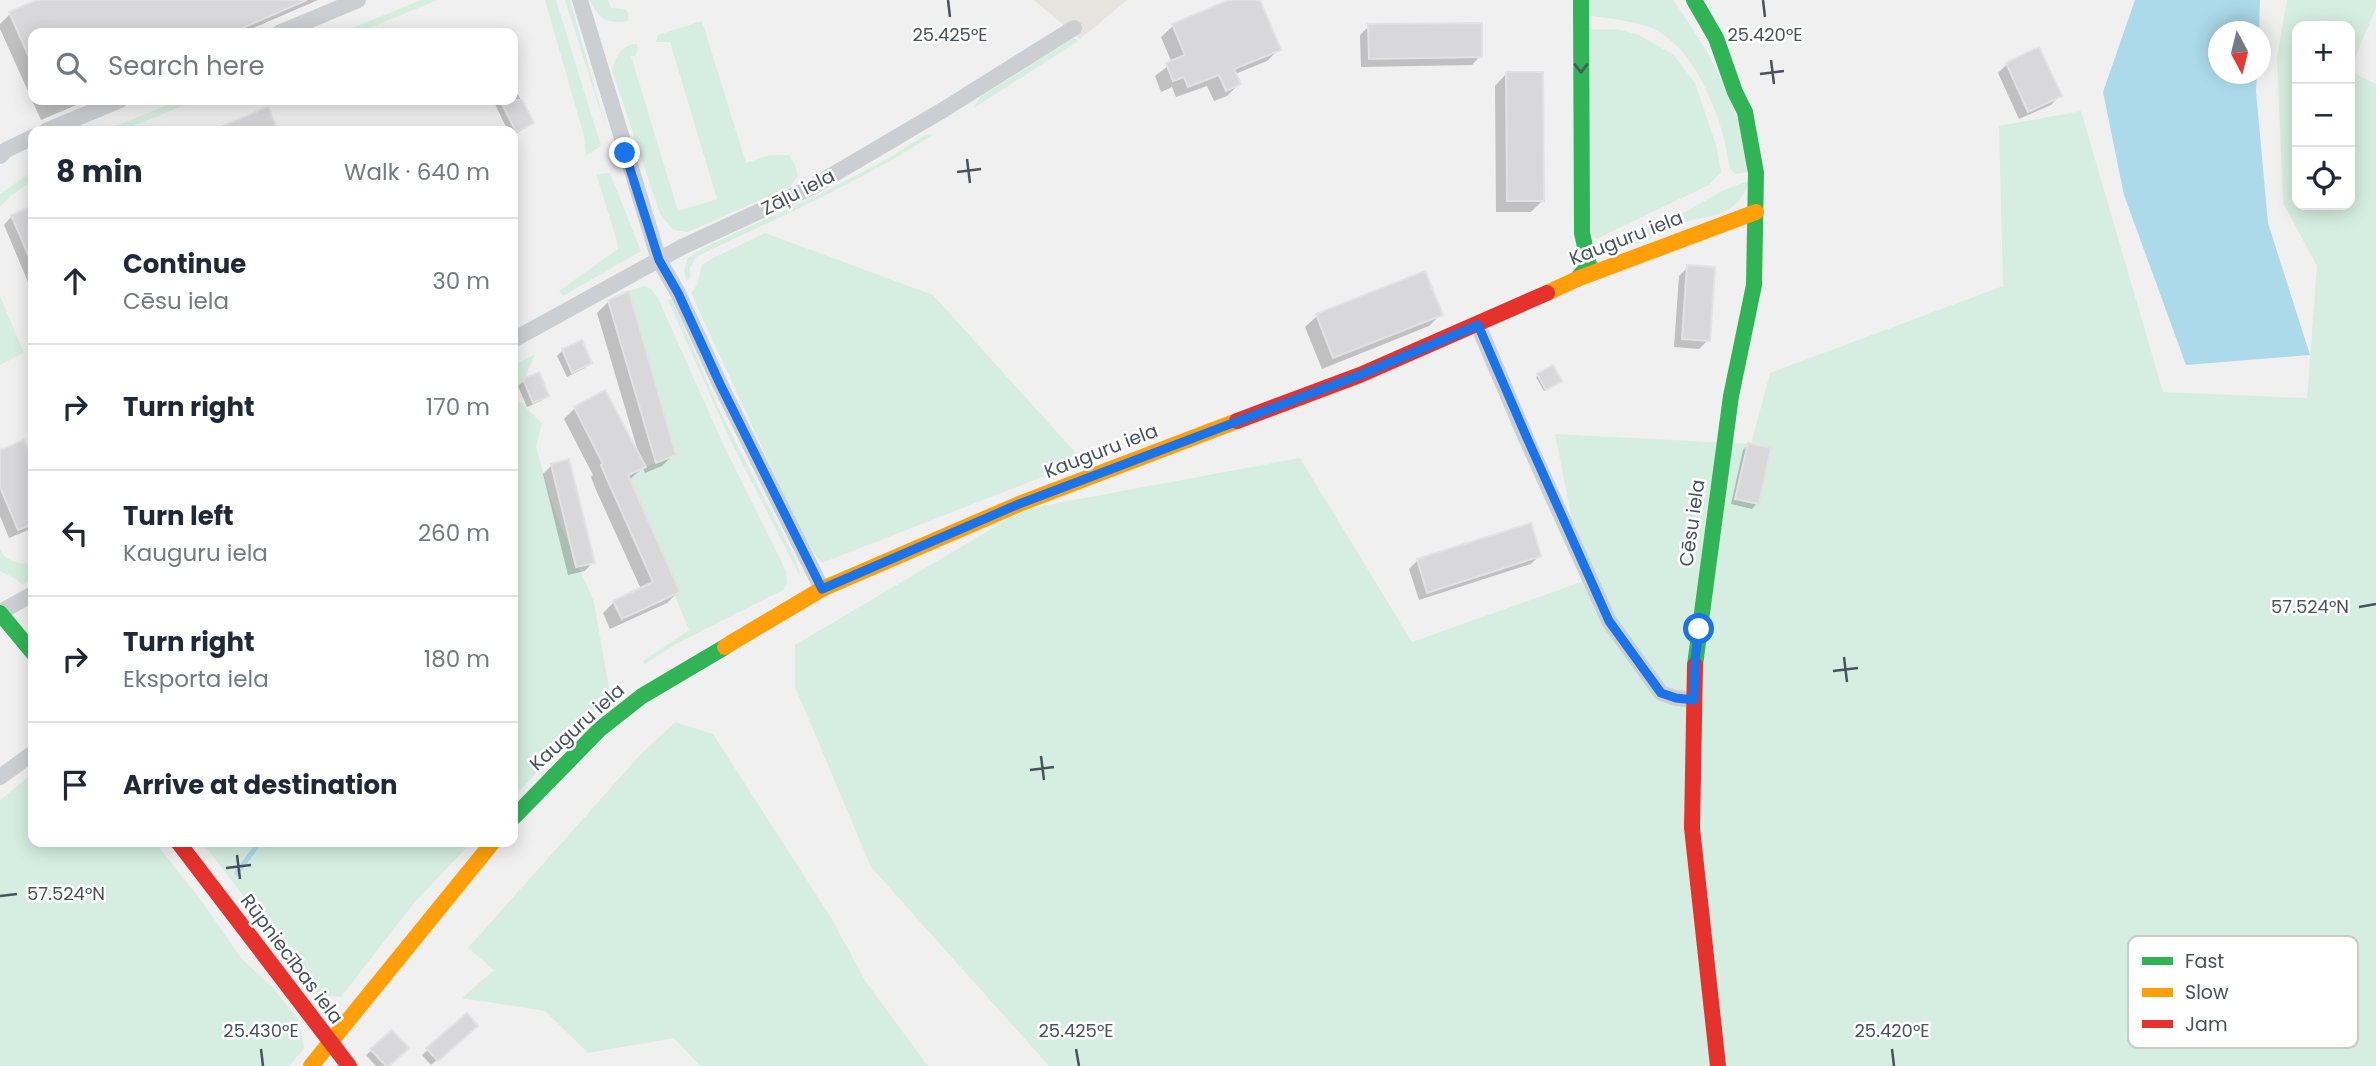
<!DOCTYPE html>
<html lang="en">
<head>
<meta charset="utf-8">
<style>
  body { margin:0; font-family:Poppins,sans-serif; background:#f2f2f3; color:#1f2937 }
  .controls { position:absolute; right:21px; top:21px; display:grid; overflow:hidden; border-radius:14px; box-shadow:0 4px 18px #0003 }
  .controls button { width:63px; height:63px; display:grid; place-items:center; padding:0; border:0; border-bottom:2px solid #e0e1e3; background:#fff; color:#1f2937; font:35px sans-serif }
  .compass { position:absolute; left:2208px; top:21px; width:63px; height:63px; border-radius:50%; background:#fff; box-shadow:0 4px 18px #0003; rotate:173deg }
  .stop { position:absolute; width:21px; height:21px; margin:-16px; border:5px solid #1a73e8; border-radius:50%; background:#fff }
  .stop.end { background:#1a73e8; border-color:#fff; box-shadow:0 2px 7px #0008 }
  .list { margin:0; padding:0; list-style:none }
  h2 { display:flex; justify-content:space-between; align-items:center; height:91px; margin:0; padding:0 28px; font-size:30px }
  h2 small { font-size:23px; font-weight:400; color:#747a83 }
  .list li { display:grid; grid-template-columns:46px 1fr auto; gap:21px; align-items:center; box-sizing:border-box; height:126px; padding:0 28px; border-top:2px solid #e0e1e3 }
  .list b { display:block; font-size:26px; white-space:nowrap }
  .list p { margin:0; font-size:23px; white-space:nowrap; color:#747a83 }
  .list em { font-size:23px; font-style:normal; color:#747a83 }
  .icon { flex:none; width:38px; height:38px; fill:none; stroke:currentColor; stroke-width:2; stroke-linecap:round; stroke-linejoin:round }
  .map { position:relative; flex:none; width:2376px; height:1066px; overflow:hidden }
  .search { position:absolute; background:#fff; box-shadow:0 4px 18px #0003; left:28px; top:28px; width:490px; height:77px; display:flex; align-items:center; gap:18px; box-sizing:border-box; padding:0 24px; border-radius:14px; color:#747a83; font-size:26px }
  .panel { position:absolute; background:#fff; box-shadow:0 4px 18px #0003; left:28px; top:126px; width:490px; height:721px; border-radius:14px }
  .map>svg:first-child { display:block }
  .commercial { fill:#e5e4de }
  .green { fill:#d6eee1 }
  .water { fill:#acdaea }
  .shadow { fill:#0003 }
  .lines { fill:none; stroke-linecap:round; stroke-linejoin:round }
  .stream { stroke:#acdaea; stroke-width:5 }
  .building { fill:#d8d8db; stroke:#e2e2e3; stroke-width:2 }
  .street { stroke:#cccfd1; stroke-width:16 }
  .fast { stroke:#30b455; stroke-width:16 }
  .slow { stroke:#ff9f0a; stroke-width:16 }
  .jam { stroke:#e5322d; stroke-width:16 }
  .oneway { stroke:#465c5b }
  .route { stroke:#1a73e8; stroke-width:9 }
  .ticks { fill:none; stroke:#48525c; stroke-width:2.5 }
  .labels { text-anchor:middle; dominant-baseline:central; stroke-width:5; stroke-linejoin:round; paint-order:stroke }
  .street-label { font-size:19px; fill:#48525c; stroke:#fff }
  .key { fill:#fff; stroke:#c8cbce; stroke-width:2 }
  .key-label { font-size:19px; fill:#48525c }
  .ticks-label { font-size:18px; text-anchor:middle; fill:#48525c; stroke:#fff; stroke-width:5; stroke-linejoin:round; paint-order:stroke }
</style>
</head>
<body>
<div class="map">
<svg width="2376" height="1066" viewBox="0 0 2376 1066">
  <rect width="100%" height="100%" fill="#f1f0f0"/>
  <path class="commercial" d="M1034 0H1127L1080 39Z"/>
  <path class="green" d="M421 0H438L357 33H340Z
    M545 0H556L601 146 586 156 584 136Z
    M565 0H570L608 135Z
    M590 0H608L611 8 625 9 629 14 628 21C610 25 596 18 590 0Z
    M1588 0H1673C1701 39 1727 83 1741 129 1745 143 1745 158 1748 172L1735 174 1730 169C1724 123 1697 47 1651 28 1632 20 1608 19 1588 15Z
    M2287 0H2376V8L2350 70V26H2297V205H2350V71L2376 84V1066H1049L871 867 795 687V645L1025 509 1300 458 1412 642 1584 581 1555 434 1751 444 1770 373 2003 286 1999 126 2081 111 2163 392 2307 398 2317 266 2283 203 2277 57Z
    M702 21 746 163 769 155H789L795 165 798 175 790 187 688 232 673 230 660 214 612 70C615 57 622 44 637 44L638 50 635 56H631L678 211 717 199 670 42H656L658 35Z
    M1588 29H1616L1639 35 1674 55 1695 83 1717 148 1721 172 1709 185 1596 239 1589 230Z
    M1074 38 1078 41 974 108 980 97Z
    M179 100H197L121 131H104Z
    M934 134C859 183 777 218 696 257L690 268V279L686 281 684 270 688 258 707 246 816 196 889 158 925 135Z
    M33 171V180L11 196 0 207V194Z
    M610 173 641 251 563 296 559 291 618 249 617 241 596 174Z
    M1750 180C1745 193 1740 203 1728 210 1718 216 1703 217 1692 220 1669 227 1628 257 1606 245L1687 211 1722 191Z
    M765 233 933 295 1083 461 822 563 813 552 788 504 691 293 697 285 702 265 711 259Z
    M644 286 650 288 658 298 725 448 786 571 787 584 783 590 676 644 645 664 643 661 689 630 674 594 676 582 628 475 676 454 629 291Z
    M0 296 24 353 0 365Z
    M672 299 718 407 795 558 801 578 729 438 668 300Z
    M535 354 516 398 542 423 536 447 555 512 594 602 610 694 513 798V366Z
    M0 549C6 563 20 564 33 563V580L22 584 16 579 0 571Z
    M675 722 713 734 830 916 866 982 928 1066H700L674 1038 588 1053 545 1011 462 998 494 970 468 948 640 755Z
    M33 773V842H155L203 903 241 958 273 988 299 1020 304 1049 289 1066H0V800Z
    M202 842H472L414 903 341 997 309 993 275 937Z"/>
  <path class="water" d="M2135 0H2260L2259 31 2218 32V74H2257L2256 91 2268 223 2310 355 2186 365 2124 195 2103 92Z"/>
  <path class="shadow" d="M42 0H318L242 33H33V100H88L41 120 0 29V24L10 14Z
    M1234 0H1258L1279 49 1267 61 1235 74 1239 84 1227 96 1214 101 1207 86 1176 97 1172 87 1161 92 1155 76 1172 63 1161 37 1173 26Z
    M1369 26 1480 56 1472 65 1361 67 1360 35Z
    M2007 64 2059 96 2051 105 2019 119 1998 73Z
    M1506 74 1543 200 1531 212H1496L1495 86Z
    M513 84 532 123 526 128 513 135V131H508L493 100H513Z
    M33 207V294L4 225 12 216Z
    M1688 267 1708 340 1699 349 1674 347 1679 276Z
    M609 301 674 454 662 466 645 473 643 468 629 480 678 592 667 603 610 629 603 613 614 602 641 589 596 490 591 477 593 475 564 419 575 408 639 455 597 313Z
    M1441 314 1429 326 1322 369 1305 327 1317 316Z
    M563 350 590 363 585 368 567 377 557 356Z
    M1538 375 1558 383 1544 391 1536 377Z
    M524 381 547 395 541 401 527 407 518 386Z
    M24 442 33 465V528L9 538 0 516V451Z
    M1748 445 1757 503 1752 509 1731 504 1743 450Z
    M552 465 593 562 585 571 568 575 543 474Z
    M1530 525 1539 556 1531 564 1419 600 1409 569 1417 561Z
    M467 1015 471 1031 431 1065 422 1055Z
    M372 1050 387 1066H376L366 1055Z"/>
  <g class="lines">
    <path class="stream" d="M237 873 256 847"/>
  </g>
  <path class="building" d="M37 0H307L231 33H33V66L9 12Z
    M1229 0H1260L1281 50 1234 69 1241 84 1226 91 1219 75 1188 87 1184 77 1173 81 1166 63 1185 55 1172 24Z
    M1482 23V57L1369 59 1368 24Z
    M2039 47 2062 96 2028 112 2006 63Z
    M1506 72H1543L1544 201H1507Z
    M500 100H522L534 123 516 132Z
    M268 107 278 131H211Z
    M33 206V266L11 215Z
    M1687 265 1715 267 1710 341 1682 339Z
    M1425 271 1443 315 1333 358 1316 314Z
    M629 291 676 455 656 463 608 300Z
    M582 340 592 363 572 373 562 349Z
    M1553 365 1562 381 1546 390 1537 374Z
    M539 372 549 396 533 403 523 379Z
    M605 390 646 467 628 475 680 592 622 619 613 601 653 582 607 479 601 465 603 464 574 407Z
    M24 440 33 460V524L18 530 0 487V450Z
    M1748 443 1771 448 1759 504 1735 499Z
    M569 459 595 563 576 567 551 464Z
    M1531 523 1541 556 1427 593 1417 559Z
    M467 1013 478 1026 438 1061 426 1048Z
    M392 1030 409 1048 389 1066H386L370 1049Z"/>
  <g class="lines">
    <path class="street" d="M580 0 659 260 678 293 720 384 822 589
      M279 33 358 0
      M46 131 120 100
      M0 156 6 150 33 137
      M1478 325 1526 438 1609 621 1661 693 1676 698 1694 700
      M513 340 682 247 812 187 943 110 1074 28
      M0 612 33 594
      M0 777 33 753"/>
    <path class="fast" d="M1694 0 1716 38 1735 92 1745 112 1756 173 1754 285 1731 396 1695 665
      M1577 279 1589 265 1582 233 1581 0
      M0 613 33 653
      M513 818 600 729 642 696 725 647"/>
    <path class="slow" d="M1547 293 1577 279 1756 212
      M731 643 822 589 1019 504 1237 421
      M725 647 731 643
      M311 1066 493 842"/>
    <path class="jam" d="M1237 421 1360 375 1547 293
      M1695 665 1692 828 1718 1066
      M178 842 349 1066"/>
  </g>
  <defs><path id="oneway-chevron" d="M-2-3.5L2.5 0L-2 3.5" fill="none" stroke-width="1.6" stroke-linecap="round" stroke-linejoin="round" transform="scale(1.75)"/></defs>
  <use class="oneway" href="#oneway-chevron" transform="translate(1581 68) rotate(90)"/>
  <g class="lines">
    <path class="route" d="M625 153 659 260 678 293 720 384 822 589 1019 504 1360 375 1478 325 1527 438 1609 621 1661 693 1676 698 1694 700 1695 661 1699 629"/>
  </g>
  <path class="ticks" d="M948 0 950 17M1763 0 1765 17M1771 60 1774 84M1760 74 1784 71M967 159 970 183M957 172 981 169M2359 607 2376 604M1844 657 1847 682M1833 671 1858 668M1041 756 1044 780M1030 770 1054 767M237 855 240 879M226 868 251 865M0 896 17 894M261 1049 263 1066M1076 1049 1079 1066M1892 1049 1894 1066"/>
  <g class="labels">
    <g class="street-label">
      <text transform="translate(798 192) rotate(-27)">Zāļu iela</text>
      <text transform="translate(1626 238) rotate(-21)">Kauguru iela</text>
      <text transform="translate(1101 451) rotate(-21)">Kauguru iela</text>
      <text transform="translate(1692 523) rotate(-82)">Cēsu iela</text>
      <text transform="translate(577 727) rotate(-42)">Kauguru iela</text>
      <text transform="translate(292 959) rotate(53)">Rūpniecības iela</text>
    </g>
  </g>
  <rect x="2128" y="936" width="230" height="112" rx="10" class="key"/>
  <rect x="2142" y="957" width="31" height="8" fill="#30b455"/>
  <rect x="2142" y="988" width="31" height="9" fill="#ff9f0a"/>
  <rect x="2142" y="1020" width="31" height="8" fill="#e5322d"/>
  <g class="key-label">
    <text x="2185" y="968">Fast</text>
    <text x="2185" y="999">Slow</text>
    <text x="2185" y="1031">Jam</text>
  </g>
  <g class="ticks-label">
    <text x="950" y="41">25.425°E</text>
    <text x="1765" y="41">25.420°E</text>
    <text x="2310" y="613">57.524°N</text>
    <text x="66" y="900">57.524°N</text>
    <text x="261" y="1037">25.430°E</text>
    <text x="1076" y="1037">25.425°E</text>
    <text x="1892" y="1037">25.420°E</text>
  </g>
</svg>
<div class="controls">
<button>+</button>
<button>−</button>
<button><svg class="icon" aria-label="locate" viewBox="0 0 24 24"><circle cx="12" cy="12" r="6"/><path d="M12 2v4M12 18v4M2 12h4M18 12h4"/></svg></button>
</div>
<svg class="compass" viewBox="-18 -18 36 36"><path d="M0-13l5 13h-10z" fill="#e53935"/><path d="M0 13l5-13h-10z" fill="#747a83"/></svg>
<div class="stop" style="left:1699px;top:629px"></div>
<div class="stop end" style="left:625px;top:153px"></div>
<div class="search"><svg class="icon" aria-label="search" viewBox="0 0 24 24"><circle cx="10" cy="10" r="6"/><path d="M15 15l6 6"/></svg>Search here</div>
<section class="panel">
<h2>8 min<small>Walk · 640 m</small></h2>
<ul class="list">
<li><svg class="icon" aria-label="ahead" viewBox="0 0 24 24"><path d="M12 20V5M6 11l6-6 6 6"/></svg><div><b>Continue</b><p>Cēsu iela</p></div><em>30 m</em></li>
<li><svg class="icon" aria-label="right" viewBox="0 0 24 24"><path d="M7 20v-9h11M14 6l5 5-5 5"/></svg><div><b>Turn right</b></div><em>170 m</em></li>
<li><svg class="icon" aria-label="left" viewBox="0 0 24 24"><path d="M17 20v-9H6M10 6l-5 5 5 5"/></svg><div><b>Turn left</b><p>Kauguru iela</p></div><em>260 m</em></li>
<li><svg class="icon" aria-label="right" viewBox="0 0 24 24"><path d="M7 20v-9h11M14 6l5 5-5 5"/></svg><div><b>Turn right</b><p>Eksporta iela</p></div><em>180 m</em></li>
<li><svg class="icon" aria-label="arrive" viewBox="0 0 24 24"><path d="M6 21V4h12l-3 4 3 4H6"/></svg><div><b>Arrive at destination</b></div></li>
</ul>
</section>
</div>
</body>
</html>
